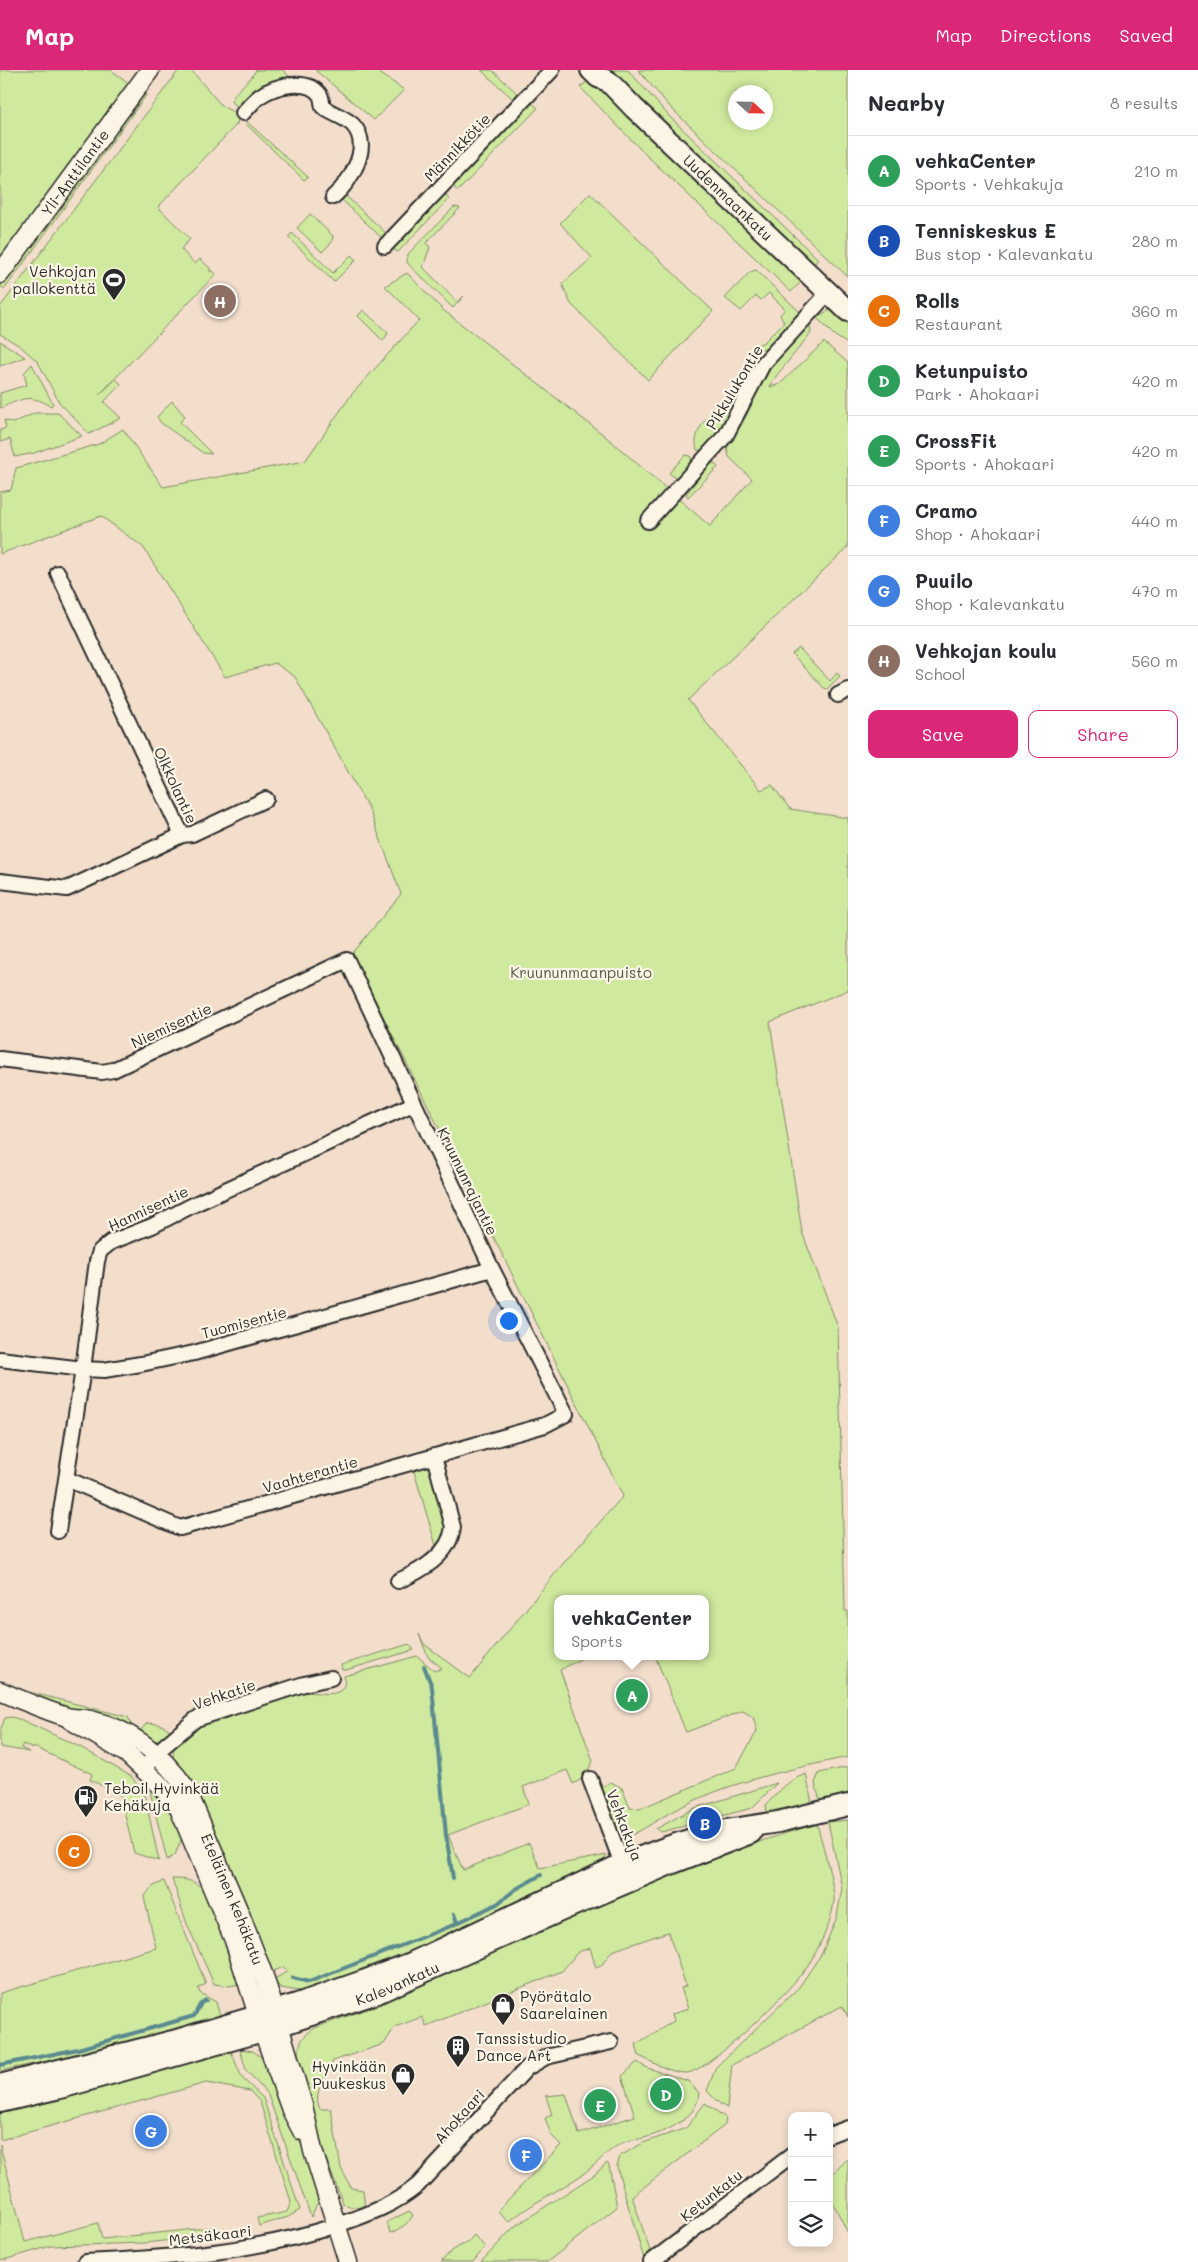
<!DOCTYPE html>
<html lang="en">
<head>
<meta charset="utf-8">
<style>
  body { margin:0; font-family:Mali,sans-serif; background:#f2f2f3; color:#2b2b33 }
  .controls { position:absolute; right:15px; bottom:15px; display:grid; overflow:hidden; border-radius:10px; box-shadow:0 2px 8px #0003 }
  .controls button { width:45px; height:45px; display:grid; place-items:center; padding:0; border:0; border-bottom:1px solid #e1e1e2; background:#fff; color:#2b2b33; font:25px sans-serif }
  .compass { position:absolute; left:728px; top:15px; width:45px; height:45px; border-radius:50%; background:#fff; box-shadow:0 2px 8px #0003; rotate:112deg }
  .you { position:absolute; left:508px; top:1250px; width:18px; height:18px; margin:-12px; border:4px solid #fff; border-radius:50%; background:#1a73e8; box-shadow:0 0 0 8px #1a73e833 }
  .badge { display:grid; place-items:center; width:32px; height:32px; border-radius:50%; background:#db2777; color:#fff; font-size:16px; font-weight:700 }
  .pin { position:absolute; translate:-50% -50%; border:2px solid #fff; box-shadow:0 1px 5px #0006 }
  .popup { position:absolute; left:554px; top:1525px; width:155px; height:65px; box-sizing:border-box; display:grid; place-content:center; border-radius:10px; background:#fff; filter:drop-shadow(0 1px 4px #0005); font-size:16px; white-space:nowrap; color:#7c7c81 }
  .popup b { font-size:19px; color:#2b2b33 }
  .popup::after { content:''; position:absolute; left:50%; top:100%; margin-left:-10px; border:10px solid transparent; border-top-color:#fff }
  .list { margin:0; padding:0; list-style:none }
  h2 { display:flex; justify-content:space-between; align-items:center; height:65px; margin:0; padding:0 20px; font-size:21px }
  h2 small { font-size:16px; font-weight:400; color:#7c7c81 }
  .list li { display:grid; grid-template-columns:32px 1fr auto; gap:15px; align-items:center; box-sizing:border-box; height:70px; padding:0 20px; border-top:1px solid #e1e1e2 }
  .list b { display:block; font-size:19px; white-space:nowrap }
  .list p { margin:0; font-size:16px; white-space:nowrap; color:#7c7c81 }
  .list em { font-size:16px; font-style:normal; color:#7c7c81 }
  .actions { display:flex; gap:10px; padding:15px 20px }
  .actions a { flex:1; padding:11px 0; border:1px solid #db2777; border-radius:10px; text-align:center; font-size:18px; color:#db2777 }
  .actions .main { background:#db2777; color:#fff }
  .icon { flex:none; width:28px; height:28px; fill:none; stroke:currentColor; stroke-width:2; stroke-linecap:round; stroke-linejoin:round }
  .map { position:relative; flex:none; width:848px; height:2192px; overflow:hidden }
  header { display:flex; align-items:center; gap:30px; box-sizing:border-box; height:70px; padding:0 25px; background:#db2777; color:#fff }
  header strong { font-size:24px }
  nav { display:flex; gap:28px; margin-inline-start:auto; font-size:18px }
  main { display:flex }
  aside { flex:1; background:#fff }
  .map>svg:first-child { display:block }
  .green { fill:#cfe99e; stroke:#7d8a64; fill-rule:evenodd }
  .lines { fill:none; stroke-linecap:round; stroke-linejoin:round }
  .stream { stroke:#5a8a8f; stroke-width:4 }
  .minor-casing { stroke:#2b2b2b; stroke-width:18 }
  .tertiary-casing { stroke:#2b2b2b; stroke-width:21 }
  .secondary-casing { stroke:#2b2b2b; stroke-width:24 }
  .minor { stroke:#fcf5e5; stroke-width:14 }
  .tertiary { stroke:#fcf5e5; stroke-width:18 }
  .secondary { stroke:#fcf5e5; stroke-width:20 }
  .labels { text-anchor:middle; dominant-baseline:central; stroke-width:4.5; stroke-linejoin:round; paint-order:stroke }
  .street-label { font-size:15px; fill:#2b2b2b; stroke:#fcf5e5 }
  .poi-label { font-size:15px; fill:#2b2b2b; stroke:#fcf5e5; text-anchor:start }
  .park-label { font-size:15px; fill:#545a48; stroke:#fcf5e5 }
</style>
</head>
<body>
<header>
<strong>Map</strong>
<nav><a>Map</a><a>Directions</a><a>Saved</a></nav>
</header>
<main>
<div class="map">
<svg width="848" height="2192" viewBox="0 0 848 2192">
  <rect width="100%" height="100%" fill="#f3decc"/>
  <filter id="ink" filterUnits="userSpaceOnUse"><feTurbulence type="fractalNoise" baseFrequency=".02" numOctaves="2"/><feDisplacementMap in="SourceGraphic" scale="10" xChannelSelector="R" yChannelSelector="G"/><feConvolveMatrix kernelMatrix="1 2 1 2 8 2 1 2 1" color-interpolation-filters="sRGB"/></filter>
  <g filter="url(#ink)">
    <path class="green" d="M0 0H111L129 13 0 193Z
      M179 0H191L222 36 239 45 237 54 158 137 190 169 181 179 195 194 200 189 210 198V202L212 200 216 204 99 325 116 309 121 314 104 332 121 348 89 364 59 332 38 292 20 276 0 264V237Z
      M256 0H283L293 10 243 39 231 32C234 20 250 12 256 0Z
      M315 0H375L404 20 374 50Z
      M481 0H492L518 24 526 15 528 17 510 38 508 36 513 29Z
      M613 0H628L670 47 818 189 813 196 682 71Z
      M638 0H848V207L671 38ZM736 22H766V52H736Z
      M592 8 615 34 803 210 791 222 643 82 580 17Z
      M143 21 147 24 4 220 1 216Z
      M531 32 538 38 458 121 454 118V112Z
      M245 50 308 107 304 110 247 55Z
      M442 122 449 129 398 182 391 178Z
      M590 123 713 241 648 310 571 234 562 214 592 188 560 153Z
      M345 125 387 164 385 171 341 129Z
      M454 137 460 138 426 173 430 177 423 197 457 232 464 226 453 238 410 196 407 192 408 184Z
      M310 144 333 166 332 172 322 182 297 158Z
      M292 163 333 203 351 185 356 190 334 212 288 167Z
      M756 200 801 243 766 279H760L757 275 764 272 784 252 780 245 785 239 769 223 761 230 756 226 741 241 725 228 750 202Z
      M407 203 443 240 605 366 710 456 752 409 729 387 727 378 746 346 760 314 771 295 784 278 810 254 811 263 777 305 770 317 780 314 824 272 848 293V477L688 630 761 720 772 715 790 739 848 748V920L770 952 802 1162 838 1257 845 1541H848V1687C792 1699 735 1710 683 1736 661 1746 647 1759 623 1769L617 1766 600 1720 601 1717 611 1712 622 1718 630 1738 639 1739 736 1698 757 1661 753 1647 743 1641 686 1662 655 1586H706V1529H558V1586H586L560 1600 593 1691 585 1707 573 1714 567 1700 523 1717 529 1734 448 1765 463 1800 529 1773 540 1798 607 1785 603 1792 484 1851 362 1903 304 1922 281 1918 273 1910 288 1901 283 1897 270 1903 174 1693C173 1685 172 1678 178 1672 199 1649 272 1630 303 1623 314 1620 331 1628 341 1620 345 1616 345 1611 344 1606L417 1586 435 1601 442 1598 428 1587 419 1564 424 1574 470 1608 562 1495 623 1426 352 884 401 824 369 739 295 607 275 593 225 607 143 477 101 446 0 484V422L11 420 16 398 99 374 123 359 163 417 305 391 352 324 419 250 385 216Z
      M363 240 388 263 383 271 358 246Z
      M833 240 848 252V274L835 266 816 247 828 241Z
      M0 271 25 287 0 296Z
      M32 294 53 334 51 336C28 323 23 329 0 338V323L27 315 24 303Z
      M172 331 185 346 180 352 212 384 203 383 161 353 157 347Z
      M723 331H734L737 333 724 357 704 381 697 380C691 361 711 342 723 331Z
      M35 343H58L82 366 34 383 15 387 10 369 0 372V360L6 358 4 350 13 353Z
      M685 385 690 386 693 392 677 409 669 403Z
      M714 393 718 397 688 427 686 424 710 394Z
      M799 578 830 611 837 603 840 606 827 619 824 618 792 584Z
      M429 1393 446 1458V1466L437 1479 413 1398Z
      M409 1574 414 1580 346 1600H342L341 1595Z
      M29 1622 128 1647 132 1657 69 1638 28 1623Z
      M12 1647 22 1650 82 1678 132 1707 145 1727 159 1791 134 1783 120 1724 90 1710 92 1704 34 1677 33 1679 23 1674 21 1678 29 1682 0 1677V1661L5 1648Z
      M147 1653 159 1654 169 1659V1662L160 1670 151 1671 139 1662Z
      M848 1697V1723L820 1731 815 1713 819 1703Z
      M137 1702 167 1730 182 1768 175 1785 167 1790 150 1721Z
      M806 1704 812 1733 767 1742 766 1735C779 1721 788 1710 806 1704Z
      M777 1713 752 1738 661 1762 656 1759 692 1739Z
      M848 1750V1947L842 1936 732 1995 727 2038 720 2034 707 2021 716 1997 799 1917 822 1883 837 1847 842 1818 828 1752Z
      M817 1754C821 1769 836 1820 834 1832 831 1853 820 1877 808 1895 794 1917 710 2002 686 2003 670 2003 653 1992 639 1986L636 1974 674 1951 672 1944 688 1939 681 1918 686 1916 668 1862 612 1881 601 1896 596 1898 590 1878 578 1882 562 1901 426 1956 422 1947 395 1957 384 1974 333 1991C326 2006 312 2023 320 2039H331L341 2098 351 2118 363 2120 365 2138 349 2137 343 2133 325 2086 298 1990C298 1973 302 1965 317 1957L381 1934 410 1917C544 1858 676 1794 817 1754Z
      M172 1809C179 1809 188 1809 195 1813 218 1824 232 1889 241 1914L229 1916 214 1914 187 1854Z
      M164 1811 206 1914 198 1918 200 1923 216 1932 221 1949 185 1962 0 2001V1923L156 1878 144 1827 152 1817Z
      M230 1979 242 2008 263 2028 300 2140 288 2147 259 2156 257 2148 287 2142 291 2132 260 2032 250 2021 206 2013 0 2070V2039L137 2007Z
      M240 1979 253 1981 264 1989 302 2076 319 2129 311 2147 268 2025 246 2000Z
      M637 1992 645 1997 688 2011 699 2023C698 2049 665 2062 644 2068 635 2070 626 2070 618 2075 605 2083 595 2096 583 2104 559 2121 531 2133 509 2152L497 2141 561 2075 551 2065 545 2048 552 2045 546 2026 566 2024 579 2064 635 2046 622 2006Z
      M705 2033 726 2048 725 2055 632 2126 651 2184 644 2189 620 2108 617 2096 620 2086 643 2073 686 2058Z
      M0 2075 25 2172 98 2153 102 2169 214 2157V2166L143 2173 51 2176 0 2191Z
      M847 2089 848 2090V2163L829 2125V2108Z
      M607 2093 609 2095 617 2137 547 2192H481L514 2157 594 2105Z
      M409 2141 413 2145C409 2153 399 2161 390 2163L387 2152Z
      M474 2165 485 2177 473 2192H441L452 2180 468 2172Z"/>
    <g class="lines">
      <path class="stream" d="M424 1596 432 1617 446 1765 453 1808
        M454 1844 457 1853
        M293 1908 309 1912 451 1856 497 1834 516 1819 541 1805
        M0 1995 78 1979 194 1946 201 1933 206 1930"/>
      <defs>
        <path id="minor" d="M243 43C249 37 254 30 260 26 274 16 308 7 320 25 322 28 322 34 323 37 332 44 345 47 353 55 373 77 350 112 333 127
          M385 176 552 0
          M648 451 726 365 763 294 829 222
          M838 625 848 620
          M182 765 192 764 266 729
          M0 811 67 819 182 765 58 503
          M0 989 102 1002 113 1000 347 890 492 1199 566 1344 545 1355 180 1458 67 1409
          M0 1289 83 1299 104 1300 141 1294 194 1283 492 1199
          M58 1461 83 1299 97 1191 100 1181 111 1172 152 1156 197 1133 413 1034
          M398 1511C421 1501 450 1485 453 1457L434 1386
          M144 1698 163 1677 196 1649 304 1614 331 1608
          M590 1709 625 1802
          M829 2065 848 2058
          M85 2192C172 2188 258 2182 340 2154 369 2144 394 2135 418 2115L527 1998 546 1987 611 1972
          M651 2192 792 2085"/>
        <g id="tertiary">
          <path id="s1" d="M0 204 150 0"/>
          <path id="s2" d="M0 1621C21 1630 42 1639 64 1646 73 1649 82 1648 91 1650 133 1660 163 1685 187 1720L240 1844 265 1909 303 2035 313 2081 348 2192"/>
          <path d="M69 1649 126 1683 157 1712 178 1736 234 1870 263 1961 291 2040 302 2061"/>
        </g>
        <g id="secondary">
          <path id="s3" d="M591 0 598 7 608 11 634 38 848 241"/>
          <path d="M0 2015 173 1971 297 1934 363 1911 411 1893 622 1794 670 1776 714 1762 778 1752 848 1735"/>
          <path id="s4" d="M0 2032 64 2017 263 1961 377 1923 560 1841 668 1795 751 1763"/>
        </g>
      </defs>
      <use href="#minor" class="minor-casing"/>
      <use href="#tertiary" class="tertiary-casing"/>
      <use href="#secondary" class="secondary-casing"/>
      <use href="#minor" class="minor"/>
      <use href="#tertiary" class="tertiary"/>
      <use href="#secondary" class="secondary"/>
    </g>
  </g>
  <defs>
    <symbol id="stadium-pin" viewBox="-11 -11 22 30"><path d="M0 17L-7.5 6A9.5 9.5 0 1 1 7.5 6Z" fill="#2b2b2b" stroke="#fcf5e5"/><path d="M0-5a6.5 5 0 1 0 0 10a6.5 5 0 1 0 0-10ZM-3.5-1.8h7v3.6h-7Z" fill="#fff"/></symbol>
    <symbol id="fuel-pin" viewBox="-11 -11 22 30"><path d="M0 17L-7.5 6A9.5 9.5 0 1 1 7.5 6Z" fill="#2b2b2b" stroke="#fcf5e5"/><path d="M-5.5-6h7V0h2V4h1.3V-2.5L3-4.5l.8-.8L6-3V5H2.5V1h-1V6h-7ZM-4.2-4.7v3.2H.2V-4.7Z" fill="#fff"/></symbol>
    <symbol id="shop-pin" viewBox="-11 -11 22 30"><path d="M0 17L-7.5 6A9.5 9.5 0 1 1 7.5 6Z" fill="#2b2b2b" stroke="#fcf5e5"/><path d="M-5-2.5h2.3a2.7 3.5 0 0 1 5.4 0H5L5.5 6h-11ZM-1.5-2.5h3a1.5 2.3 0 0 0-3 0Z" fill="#fff"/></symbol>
    <symbol id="building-pin" viewBox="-11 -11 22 30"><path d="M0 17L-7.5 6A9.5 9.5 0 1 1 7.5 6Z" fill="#2b2b2b" stroke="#fcf5e5"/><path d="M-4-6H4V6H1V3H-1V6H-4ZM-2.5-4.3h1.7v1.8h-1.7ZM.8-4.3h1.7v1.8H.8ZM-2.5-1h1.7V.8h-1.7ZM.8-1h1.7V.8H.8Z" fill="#fff"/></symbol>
  </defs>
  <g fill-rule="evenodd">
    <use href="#stadium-pin" x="100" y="196" width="28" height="38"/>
    <use href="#fuel-pin" x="72" y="1713" width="28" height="38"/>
    <use href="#shop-pin" x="489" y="1921" width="28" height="38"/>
    <use href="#building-pin" x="444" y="1963" width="28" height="38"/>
    <use href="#shop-pin" x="389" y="1991" width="28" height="38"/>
  </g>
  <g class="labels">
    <g class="street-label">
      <text transform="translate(457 77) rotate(-46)">Männikkötie</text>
      <text stroke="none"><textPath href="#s1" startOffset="126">Yli-Anttilantie</textPath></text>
      <text stroke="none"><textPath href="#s3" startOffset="188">Uudenmaankatu</textPath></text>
      <text transform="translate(734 317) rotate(-59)">Pikkulukontie</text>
      <text transform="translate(176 715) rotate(65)">Olkkolantie</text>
      <text transform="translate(171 955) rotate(-25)">Niemisentie</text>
      <text transform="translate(468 1111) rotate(64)">Kruununrajantie</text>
      <text transform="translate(148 1138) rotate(-25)">Hannisentie</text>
      <text transform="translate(244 1252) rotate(-15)">Tuomisentie</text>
      <text transform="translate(310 1404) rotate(-16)">Vaahterantie</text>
      <text transform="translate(224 1624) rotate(-19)">Vehkatie</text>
      <text transform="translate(625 1755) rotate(69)">Vehkakuja</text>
      <text stroke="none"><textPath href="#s2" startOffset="336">Eteläinen kehäkatu</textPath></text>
      <text stroke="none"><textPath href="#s4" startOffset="415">Kalevankatu</textPath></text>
      <text transform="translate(459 2046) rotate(-48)">Ahokaari</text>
      <text transform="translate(711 2125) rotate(-38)">Ketunkatu</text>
      <text transform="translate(210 2165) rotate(-7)">Metsäkaari</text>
    </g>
    <g class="poi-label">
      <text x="96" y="201" text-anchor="end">Vehkojan<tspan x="96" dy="17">pallokenttä</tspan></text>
      <text x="104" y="1718">Teboil Hyvinkää<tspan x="104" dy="17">Kehäkuja</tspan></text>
      <text x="520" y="1926">Pyörätalo<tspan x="520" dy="17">Saarelainen</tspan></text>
      <text x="476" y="1968">Tanssistudio<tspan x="476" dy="17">Dance Art</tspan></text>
      <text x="386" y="1996" text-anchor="end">Hyvinkään<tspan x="386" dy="17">Puukeskus</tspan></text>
    </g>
    <g class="park-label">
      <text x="581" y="902">Kruununmaanpuisto</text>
    </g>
  </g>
</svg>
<div class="controls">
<button>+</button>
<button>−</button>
<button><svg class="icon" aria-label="layers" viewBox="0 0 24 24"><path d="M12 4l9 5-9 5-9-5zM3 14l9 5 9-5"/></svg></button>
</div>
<svg class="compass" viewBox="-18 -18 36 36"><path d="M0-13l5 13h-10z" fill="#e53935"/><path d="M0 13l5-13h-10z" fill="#7c7c81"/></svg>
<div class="you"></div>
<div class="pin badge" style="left:632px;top:1625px;background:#2e9e5b">A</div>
<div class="popup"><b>vehkaCenter</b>Sports</div>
<div class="pin badge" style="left:705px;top:1753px;background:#1a4fb4">B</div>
<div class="pin badge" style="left:74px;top:1781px;background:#e8710a">C</div>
<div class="pin badge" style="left:666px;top:2024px;background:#2e9e5b">D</div>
<div class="pin badge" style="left:600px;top:2035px;background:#2e9e5b">E</div>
<div class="pin badge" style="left:526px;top:2085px;background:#3f7fe0">F</div>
<div class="pin badge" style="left:151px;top:2061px;background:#3f7fe0">G</div>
<div class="pin badge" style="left:220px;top:231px;background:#8d6e63">H</div>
</div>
<aside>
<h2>Nearby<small>8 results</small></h2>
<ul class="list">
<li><span class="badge" style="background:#2e9e5b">A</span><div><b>vehkaCenter</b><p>Sports · Vehkakuja</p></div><em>210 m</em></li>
<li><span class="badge" style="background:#1a4fb4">B</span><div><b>Tenniskeskus E</b><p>Bus stop · Kalevankatu</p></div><em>280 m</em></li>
<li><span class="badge" style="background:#e8710a">C</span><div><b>Rolls</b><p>Restaurant</p></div><em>360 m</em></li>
<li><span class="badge" style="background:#2e9e5b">D</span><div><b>Ketunpuisto</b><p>Park · Ahokaari</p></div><em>420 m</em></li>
<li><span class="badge" style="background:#2e9e5b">E</span><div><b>CrossFit</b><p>Sports · Ahokaari</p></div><em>420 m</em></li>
<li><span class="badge" style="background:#3f7fe0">F</span><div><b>Cramo</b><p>Shop · Ahokaari</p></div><em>440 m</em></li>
<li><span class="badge" style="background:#3f7fe0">G</span><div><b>Puuilo</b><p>Shop · Kalevankatu</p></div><em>470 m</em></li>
<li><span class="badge" style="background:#8d6e63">H</span><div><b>Vehkojan koulu</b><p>School</p></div><em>560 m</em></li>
</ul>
<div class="actions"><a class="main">Save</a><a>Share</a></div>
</aside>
</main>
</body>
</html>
